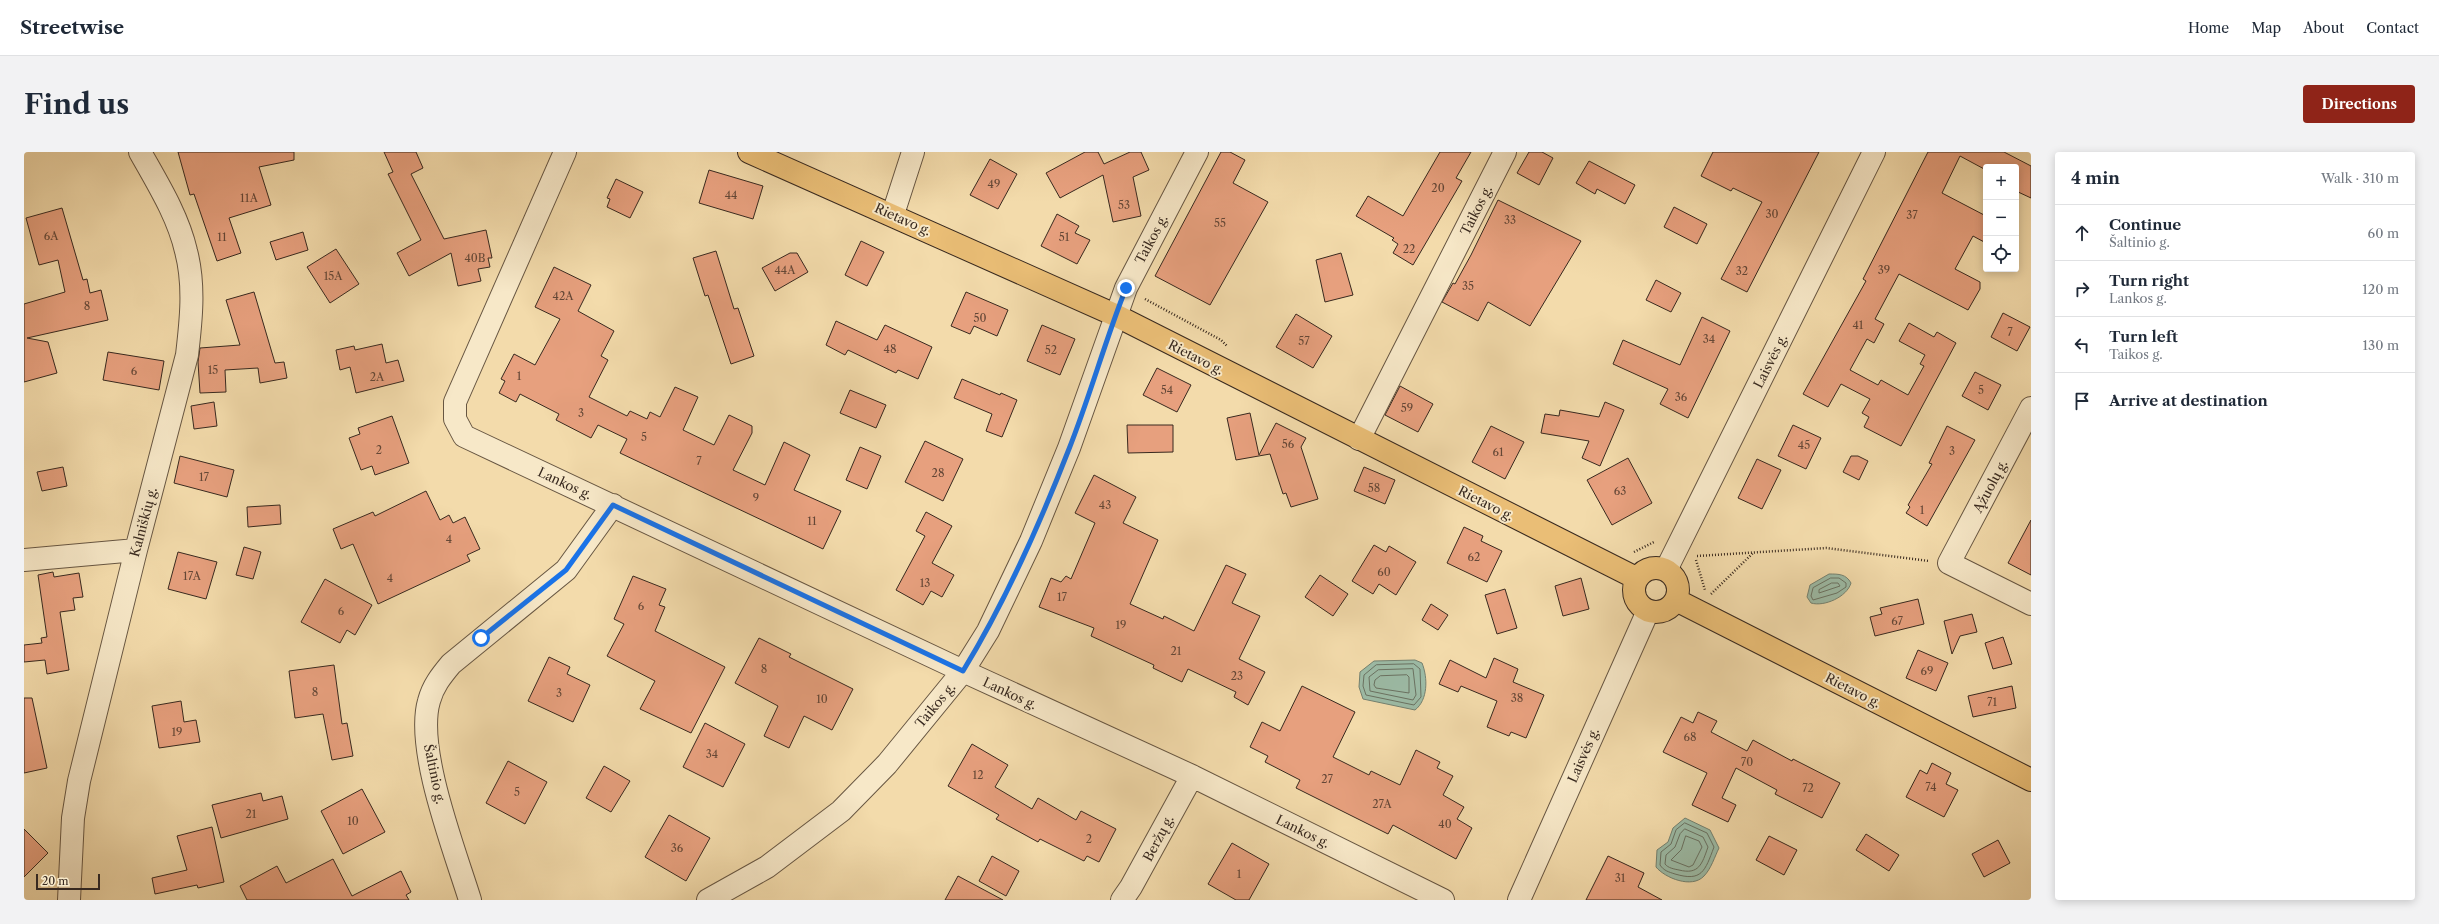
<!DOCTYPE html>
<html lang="en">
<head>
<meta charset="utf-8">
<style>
  body { margin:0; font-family:"Libre Caslon Text",serif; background:#f2f2f3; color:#1f2937 }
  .controls { position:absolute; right:12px; top:12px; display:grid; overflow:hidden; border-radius:4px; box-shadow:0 2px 10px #0003 }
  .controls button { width:36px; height:36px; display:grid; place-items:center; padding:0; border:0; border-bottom:1px solid #e0e1e3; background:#fff; color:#1f2937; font:20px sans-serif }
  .scale { position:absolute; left:12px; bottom:10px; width:64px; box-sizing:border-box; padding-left:4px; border:2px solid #38291f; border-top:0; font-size:11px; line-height:14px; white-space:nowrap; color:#38291f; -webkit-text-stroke:3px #f7e8c8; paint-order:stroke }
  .stop { position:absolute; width:12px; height:12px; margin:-9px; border:3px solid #1a73e8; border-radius:50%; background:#fff }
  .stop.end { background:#1a73e8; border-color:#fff; box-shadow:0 1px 4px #0008 }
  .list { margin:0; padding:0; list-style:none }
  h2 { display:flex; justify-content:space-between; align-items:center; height:52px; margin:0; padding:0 16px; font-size:17px }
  h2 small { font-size:13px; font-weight:400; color:#747a83 }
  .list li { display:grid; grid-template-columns:26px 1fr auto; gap:12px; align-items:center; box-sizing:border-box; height:56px; padding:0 16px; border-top:1px solid #e0e1e3 }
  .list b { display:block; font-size:15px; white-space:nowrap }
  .list p { margin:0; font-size:13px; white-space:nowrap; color:#747a83 }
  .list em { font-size:13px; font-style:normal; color:#747a83 }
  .icon { flex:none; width:22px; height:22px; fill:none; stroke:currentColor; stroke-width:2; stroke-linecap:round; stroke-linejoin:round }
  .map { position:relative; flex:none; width:2007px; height:748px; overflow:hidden; border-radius:4px }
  header { display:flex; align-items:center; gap:24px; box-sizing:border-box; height:56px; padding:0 20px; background:#fff; border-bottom:1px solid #e0e1e3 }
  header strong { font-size:19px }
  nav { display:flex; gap:22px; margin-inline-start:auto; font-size:14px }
  .intro { display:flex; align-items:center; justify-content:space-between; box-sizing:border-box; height:96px; padding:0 24px }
  h1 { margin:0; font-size:28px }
  .button { padding:10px 18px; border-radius:4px; background:#8f2418; color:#fff; font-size:14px; font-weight:700 }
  main { display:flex; gap:24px; padding:0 24px }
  aside { flex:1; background:#fff; border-radius:4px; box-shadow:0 2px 10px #0003 }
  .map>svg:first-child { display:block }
  .water { fill:#9cbba6; stroke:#748170 }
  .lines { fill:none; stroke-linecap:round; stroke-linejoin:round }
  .shore { stroke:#6a7262; stroke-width:1 }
  .building { fill:#e7a07e; stroke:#38291f }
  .minor-casing { stroke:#675642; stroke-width:24 }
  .major-casing { stroke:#38291f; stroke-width:24 }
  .path { stroke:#38291f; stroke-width:2.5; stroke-dasharray:1 2; stroke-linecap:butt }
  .minor { stroke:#f7e8c8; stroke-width:22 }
  .major { stroke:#eabe76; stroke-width:22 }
  .route { stroke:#1a73e8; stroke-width:5 }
  .labels { text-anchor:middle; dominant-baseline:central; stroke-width:4; stroke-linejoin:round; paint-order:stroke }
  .number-label { font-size:11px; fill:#644737 }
  .street-label { font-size:13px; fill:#38291f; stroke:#f7e8c8 }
</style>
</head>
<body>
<header>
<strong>Streetwise</strong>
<nav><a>Home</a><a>Map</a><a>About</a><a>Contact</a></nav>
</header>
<div class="intro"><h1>Find us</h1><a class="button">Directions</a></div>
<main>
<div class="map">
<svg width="2007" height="748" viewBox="0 0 2007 748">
  <rect width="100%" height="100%" fill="#f3dbab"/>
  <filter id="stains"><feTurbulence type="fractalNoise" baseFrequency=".005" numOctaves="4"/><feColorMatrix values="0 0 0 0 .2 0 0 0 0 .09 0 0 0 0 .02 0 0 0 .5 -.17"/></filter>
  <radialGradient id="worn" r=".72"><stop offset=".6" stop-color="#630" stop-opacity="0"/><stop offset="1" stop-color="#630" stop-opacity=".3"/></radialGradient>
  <path class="water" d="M1805 422C1815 422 1822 422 1827 431 1823 445 1800 455 1787 451L1783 445 1786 433Z
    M1391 508 1398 511C1404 526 1404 548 1391 558L1339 547 1335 535 1336 520 1350 509Z
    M1661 666 1686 678 1695 696C1691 704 1687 717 1680 724 1668 737 1641 726 1632 715L1633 698 1644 690 1649 676Z"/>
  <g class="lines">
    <path class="shore" d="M1807 426H1815L1822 431V435L1813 441 1789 448 1787 444 1789 436Z
      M1808 431H1814L1816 434 1795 441V438Z
      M1390 512 1396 517 1397 545 1390 553 1342 543 1339 534 1340 523 1352 513Z
      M1389 517 1392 543 1389 548 1346 539 1345 525 1354 518Z
      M1383 523 1385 525V541L1352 536 1350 533 1351 528 1356 524Z
      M1661 671 1683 681 1690 695C1681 719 1678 730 1651 722 1645 720 1640 719 1636 713L1637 700 1647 692 1652 678Z
      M1661 677 1679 685 1684 695C1678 712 1675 723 1655 718 1650 717 1644 716 1641 712L1642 703 1651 695 1656 682Z
      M1662 684 1675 689 1678 695 1669 713 1665 715 1647 708 1657 698Z"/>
  </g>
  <path class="building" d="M154 0H270V8L235 15 247 53 205 66 217 101 193 109 170 42 166 43Z
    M360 0H392L399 16 387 22 420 87 462 78 468 106H464L466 115 454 117 457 129 434 134 427 101 385 124 373 101 397 88 364 22 369 20Z
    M1061 0H1074L1080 12 1106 0H1117L1125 18 1109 25 1117 64 1089 70 1079 23 1036 46 1022 21Z
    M1197 0H1206L1221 8 1209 31 1244 50 1186 153 1131 124Z
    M1416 0H1447L1432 26 1438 29 1389 113 1369 101 1374 92 1368 88 1370 86 1332 64 1344 44 1379 64Z
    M1505 0H1518L1529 6 1515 33 1493 21Z
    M1689 0H1795L1723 140 1697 127 1738 50 1709 36 1707 39 1677 24Z
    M1904 0H1980L2007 14V46L1992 39V15H1962V18L1936 4 1918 41 1962 64V91L1949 84 1931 117 1956 130V137L1944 158 1875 122 1851 167 1860 172 1850 191 1843 187 1826 218 1854 233 1857 228 1884 243 1900 214 1896 212 1901 203 1875 189 1885 171 1910 185 1913 180 1932 191 1877 294 1840 275 1845 265 1838 261 1846 247 1817 232 1804 255 1779 242 1842 129 1839 127Z
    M966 7 993 22 974 57 946 43Z
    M1565 9 1611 33 1601 52 1573 37 1571 42 1552 31Z
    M685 18 739 34 729 67 675 51Z
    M592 27 619 40 606 66 583 55 586 47 583 46Z
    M1474 48 1557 89 1506 174 1464 150 1454 169 1418 150 1429 131 1431 132 1447 103Z
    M1650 55 1683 72 1673 92 1640 75Z
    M38 56 59 128 63 127 66 141 77 138 84 168 3 186 24 190 33 221 0 230V152L41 140 34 108 15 113 2 66Z
    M1033 62 1055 74 1051 81 1066 88 1053 112 1017 94Z
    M279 80 284 98 252 108 246 90Z
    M837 89 860 100 843 134 821 123Z
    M312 97 335 132 306 151 283 115Z
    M692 99 710 157 714 156 730 204 707 212 684 143 681 144 669 106Z
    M766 101H773L784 120 751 139 738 116Z
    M1317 101 1329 143 1301 150 1292 108Z
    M530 115 567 133 554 159 590 179 577 204 584 208 565 245 603 264 606 259 623 267 626 260 636 265 651 235 674 245 659 278 690 293 705 263 728 274V281L709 318 741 333 760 290 786 303 770 338 817 359 799 397 596 301 603 287 574 273 567 286 532 268 535 262 496 242 492 250 475 241 481 229 477 227 490 202 511 213 536 167 511 155Z
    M1632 128 1657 141 1647 160 1622 148Z
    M230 140 251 211 260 210 263 226 236 231 234 216 201 218 202 240 176 241 174 210 176 196 216 193 202 148Z
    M942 140 984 158 973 184 950 174 946 182 927 174Z
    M1979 161 2006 175 1993 199 1967 185Z
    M1272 162 1308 184 1289 216 1252 195Z
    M1678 165 1706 179 1664 266 1636 252 1644 237 1589 212 1599 188 1656 213Z
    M812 169 853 188 861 173 908 195 894 227 874 218 872 221 824 198 821 203 802 193Z
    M1018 173 1051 187 1036 223 1003 209Z
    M358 192 362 211 374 208 380 229 332 241 326 215 316 218 312 198 330 194 331 198Z
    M84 200 140 209 135 238 79 228Z
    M1133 216 1167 233 1153 260 1119 243Z
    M1951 220 1977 233 1964 258 1938 244Z
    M938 227 976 243 977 241 993 248 978 285 962 279 968 262 930 246Z
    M1376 234 1409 252 1394 280 1361 263Z
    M826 238 862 253 852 276 816 261Z
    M190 250 193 274 170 277 167 254Z
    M1581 250 1600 258 1576 314 1558 306 1565 289 1517 281 1521 262 1535 264 1536 258 1575 265Z
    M1226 261 1235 303 1252 271 1282 286 1277 295 1294 347 1267 355 1262 341 1259 342 1246 302 1212 308 1203 266Z
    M368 264 385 311 351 323 348 314 337 318 325 286 336 282 334 276Z
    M1103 273H1149V300L1104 301Z
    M1769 273 1797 286 1782 317 1754 304Z
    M1467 274 1500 290 1481 327 1448 310Z
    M1923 274 1951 288 1903 374 1882 361 1886 355 1884 353 1908 312 1905 311Z
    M901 289 939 307 919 349 881 330Z
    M836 295 857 304 843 337 822 328Z
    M156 304 210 318 203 345 150 331Z
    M1827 304H1834L1844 309 1835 328 1819 320Z
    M1604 306 1628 351 1588 373 1563 328Z
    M1733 307 1757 318 1738 357 1714 346Z
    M39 315 43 334 18 339 13 320Z
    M1340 315 1371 328 1361 352 1330 339Z
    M1070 323 1112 345 1099 371 1134 388 1106 452 1139 467 1140 464 1170 479 1202 413 1222 422 1208 451 1236 464 1215 507 1241 520 1224 553 1210 545 1212 540 1164 517 1158 530 1129 516 1130 513 1067 484 1070 476 1015 455 1027 426 1037 430 1042 424 1047 427 1071 371 1051 361Z
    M402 339 416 368 425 363 429 371 441 365 456 397 443 403 446 409 354 452 329 392 317 397 309 377 349 360 351 364Z
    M256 353 257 372 224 375 223 355Z
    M902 360 928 374 908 411 930 423 918 445 907 439 899 453 872 438 901 384 892 379Z
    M2007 368V423L1984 411Z
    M1440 375 1459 384 1457 389 1478 399 1463 430 1423 411Z
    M1350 393 1362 400 1365 394 1392 410 1372 443 1355 432 1349 442 1328 429Z
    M220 395 237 400 229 427 212 423Z
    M154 400 193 410 182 447 144 437Z
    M29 420 30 425 55 421 59 445 49 446 51 458 36 460 45 518 23 522 21 508 0 510V493L18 491 17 486 23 485 14 423Z
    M1296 423 1324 442 1309 464 1281 445Z
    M609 424 642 437 635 453 641 455 631 479 701 515 667 581 616 557 631 529 583 504 600 472 590 467Z
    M1557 426 1565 457 1539 464 1531 434Z
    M301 427 348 453 331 483 323 478 316 491 277 470Z
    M1481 437 1493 476 1473 482 1461 443Z
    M1894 447 1900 472 1851 484 1846 465 1858 462 1856 456Z
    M1407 452 1424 463 1414 478 1398 468Z
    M1948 462 1953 480 1936 484 1928 502 1920 469Z
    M1979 485 1988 512 1969 517 1961 491Z
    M735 486 767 502 765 505 829 537 808 578 780 564 765 596 740 584 754 554 711 531Z
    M1894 498 1924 511 1912 539 1882 526Z
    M525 505 546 515 543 522 566 533 549 570 504 549Z
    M1470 506 1494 517 1489 530 1520 543 1502 586 1487 580 1485 584 1463 575 1473 549 1437 534 1434 540 1415 532 1426 508 1462 526Z
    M310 513 318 572 323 571 329 604 308 608 299 562 271 566 265 519Z
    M1278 534 1331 560 1309 605 1345 623 1347 619 1376 633 1392 598 1416 610 1413 616 1429 624 1419 643 1440 655 1433 667 1448 676 1432 707 1369 673 1364 682 1272 636 1276 628 1241 610 1244 604 1226 595 1238 570 1256 579Z
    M1988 534 1992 556 1949 565 1944 544Z
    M0 546H8L23 616 0 621Z
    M157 549 160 570 172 568 176 590 135 596 128 554Z
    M1674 560 1693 569 1687 580 1723 599 1729 588 1768 609 1769 607 1816 631 1798 666 1751 642 1753 638 1712 616 1698 646 1712 653 1704 670 1668 653 1683 621 1639 600 1657 565 1669 571Z
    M681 571 721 592 699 635 659 615Z
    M948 592 984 613 971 635 1008 657 1014 646 1052 668 1057 659 1092 677 1075 710 1063 704 1060 709 1016 687 1014 690 972 667 975 663 924 634Z
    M484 609 523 630 501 672 462 651Z
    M1908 611 1927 621 1922 632 1934 638 1920 665 1882 645 1896 618 1903 622Z
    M580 614 606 629 587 660 562 646Z
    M338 637 361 680 319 702 297 659Z
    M237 641 239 649 258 644 264 667 197 686 188 653Z
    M645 663 686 686 662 729 621 705Z
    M188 675 200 730 174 736 173 733 131 742 128 726 163 718 153 684Z
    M0 677 24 701 0 725Z
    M1842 682 1875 703 1865 719 1832 698Z
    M1745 684 1773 698 1760 723 1732 708Z
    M1974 688 1986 711 1960 725 1948 702Z
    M1208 691 1245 712 1225 748H1212L1184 732Z
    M968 704 995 719 982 744 955 729Z
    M1584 704 1620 721 1614 735 1638 748H1562Z
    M309 707 328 744 377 719 387 740 382 743 385 748H223L216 734 253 714 262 731Z
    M934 724 979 748H921Z"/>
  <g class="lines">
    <defs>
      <path id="minor" d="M541 0 431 250V267L440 284 939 519 1168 624 1419 748
        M869 62 889 0
        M2007 256 1925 411 2007 452
        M1335 287 1481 0
        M0 408 112 398
        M1642 418 1850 0
        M45 748 49 666 55 629 112 398 163 203C167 169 171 133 162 99 154 64 134 32 116 0
        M446 748C431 699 391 597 405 549 409 534 417 524 427 512L542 418 589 353
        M684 748 743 715 817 659 863 612 939 519 964 479 1007 389 1045 296 1102 136 1173 0
        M1098 748 1107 735 1168 624
        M1495 748 1624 459"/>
      <path id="major" d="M725 0 1091 163 1612 426
        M1610 438a22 22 0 1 1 44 0a22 22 0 1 1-44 0Z
        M1652 448 2007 628"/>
    </defs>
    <use href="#minor" class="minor-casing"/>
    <use href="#major" class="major-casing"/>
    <path class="path" d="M1121 147 1197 188 1203 194
      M1610 400 1630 390
      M1673 404 1802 396 1905 409
      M1672 408 1681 438
      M1687 442 1729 401"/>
    <use href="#minor" class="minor"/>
    <use href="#major" class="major"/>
  </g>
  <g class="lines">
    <path class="route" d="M457 486 542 418 589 353 939 519C982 449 1015 374 1045 297 1066 244 1081 189 1102 136"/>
  </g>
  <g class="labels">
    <g class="number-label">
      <text x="970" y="32">49</text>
      <text x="1414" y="36">20</text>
      <text x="707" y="43">44</text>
      <text x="225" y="46">11A</text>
      <text x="1100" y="53">53</text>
      <text x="1748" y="62">30</text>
      <text x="1888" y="63">37</text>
      <text x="1486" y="68">33</text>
      <text x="1196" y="71">55</text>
      <text x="27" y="84">6A</text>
      <text x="198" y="85">11</text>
      <text x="1040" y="85">51</text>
      <text x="1385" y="97">22</text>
      <text x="451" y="106">40B</text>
      <text x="761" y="118">44A</text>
      <text x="1860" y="118">39</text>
      <text x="1718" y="119">32</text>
      <text x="309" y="124">15A</text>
      <text x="1444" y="134">35</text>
      <text x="539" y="144">42A</text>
      <text x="63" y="154">8</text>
      <text x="956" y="166">50</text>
      <text x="1834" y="173">41</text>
      <text x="1986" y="180">7</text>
      <text x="1685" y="187">34</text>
      <text x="1280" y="189">57</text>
      <text x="866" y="197">48</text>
      <text x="1027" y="198">52</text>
      <text x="189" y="218">15</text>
      <text x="110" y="219">6</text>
      <text x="495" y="224">1</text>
      <text x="353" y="225">2A</text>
      <text x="1143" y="238">54</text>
      <text x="1957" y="238">5</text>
      <text x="1657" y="245">36</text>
      <text x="1383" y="256">59</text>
      <text x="557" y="261">3</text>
      <text x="620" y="285">5</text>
      <text x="1264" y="292">56</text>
      <text x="1780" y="293">45</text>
      <text x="355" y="298">2</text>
      <text x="1928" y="299">3</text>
      <text x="1474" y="300">61</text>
      <text x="675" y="309">7</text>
      <text x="914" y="321">28</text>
      <text x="180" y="325">17</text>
      <text x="1350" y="336">58</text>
      <text x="1596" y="339">63</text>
      <text x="732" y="346">9</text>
      <text x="1081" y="353">43</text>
      <text x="1898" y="358">1</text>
      <text x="788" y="369">11</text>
      <text x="425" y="387">4</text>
      <text x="1450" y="405">62</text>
      <text x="1360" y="420">60</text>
      <text x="168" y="424">17A</text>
      <text x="366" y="426">4</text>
      <text x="901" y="431">13</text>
      <text x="1038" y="445">17</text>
      <text x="617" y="454">6</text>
      <text x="317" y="459">6</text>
      <text x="1873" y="469">67</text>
      <text x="1097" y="473">19</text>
      <text x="1152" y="499">21</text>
      <text x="740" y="517">8</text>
      <text x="1903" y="519">69</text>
      <text x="1213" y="524">23</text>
      <text x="291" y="540">8</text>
      <text x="535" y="541">3</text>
      <text x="1493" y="546">38</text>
      <text x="798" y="547">10</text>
      <text x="1968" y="550">71</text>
      <text x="153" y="580">19</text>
      <text x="1666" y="585">68</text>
      <text x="688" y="602">34</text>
      <text x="1723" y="610">70</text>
      <text x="954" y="623">12</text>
      <text x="1303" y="627">27</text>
      <text x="1907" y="635">74</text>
      <text x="1784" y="636">72</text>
      <text x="493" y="640">5</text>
      <text x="1358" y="652">27A</text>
      <text x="227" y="662">21</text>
      <text x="329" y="669">10</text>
      <text x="1421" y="672">40</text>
      <text x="1065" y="687">2</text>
      <text x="653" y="696">36</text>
      <text x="1215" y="722">1</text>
      <text x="1596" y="726">31</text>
    </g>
    <g class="street-label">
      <text transform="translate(1452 58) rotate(-63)">Taikos g.</text>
      <text transform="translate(879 67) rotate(24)">Rietavo g.</text>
      <text transform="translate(1127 87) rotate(-62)">Taikos g.</text>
      <text transform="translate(1172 205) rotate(27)">Rietavo g.</text>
      <text transform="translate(1746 209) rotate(-63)">Laisvės g.</text>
      <text transform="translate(541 331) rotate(25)">Lankos g.</text>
      <text transform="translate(1966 334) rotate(-62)">Ąžuolų g.</text>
      <text transform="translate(1462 351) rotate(27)">Rietavo g.</text>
      <text transform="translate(119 370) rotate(-75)">Kalniškių g.</text>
      <text transform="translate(1829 538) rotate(27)">Rietavo g.</text>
      <text transform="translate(986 541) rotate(25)">Lankos g.</text>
      <text transform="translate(911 553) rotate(-50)">Taikos g.</text>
      <text transform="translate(1559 603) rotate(-66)">Laisvės g.</text>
      <text transform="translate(411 622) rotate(78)">Šaltinio g.</text>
      <text transform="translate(1279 679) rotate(26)">Lankos g.</text>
      <text transform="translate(1134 686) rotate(-62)">Beržų g.</text>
    </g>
  </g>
  <rect width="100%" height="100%" filter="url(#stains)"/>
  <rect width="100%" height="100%" fill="url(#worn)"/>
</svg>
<div class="controls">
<button>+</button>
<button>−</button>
<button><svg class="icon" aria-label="locate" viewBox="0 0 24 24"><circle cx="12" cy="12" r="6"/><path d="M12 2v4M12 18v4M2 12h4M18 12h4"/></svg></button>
</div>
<div class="scale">20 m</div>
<div class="stop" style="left:457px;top:486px"></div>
<div class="stop end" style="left:1102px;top:136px"></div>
</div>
<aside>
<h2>4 min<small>Walk · 310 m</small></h2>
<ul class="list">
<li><svg class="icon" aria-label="ahead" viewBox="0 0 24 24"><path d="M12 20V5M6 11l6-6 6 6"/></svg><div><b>Continue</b><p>Šaltinio g.</p></div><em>60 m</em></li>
<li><svg class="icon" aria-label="right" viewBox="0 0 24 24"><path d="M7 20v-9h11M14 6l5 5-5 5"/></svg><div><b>Turn right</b><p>Lankos g.</p></div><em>120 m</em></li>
<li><svg class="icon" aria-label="left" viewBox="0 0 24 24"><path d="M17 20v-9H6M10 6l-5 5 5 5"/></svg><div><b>Turn left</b><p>Taikos g.</p></div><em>130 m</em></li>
<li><svg class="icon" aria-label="arrive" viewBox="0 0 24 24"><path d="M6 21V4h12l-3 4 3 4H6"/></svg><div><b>Arrive at destination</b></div></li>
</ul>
</aside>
</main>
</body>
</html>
